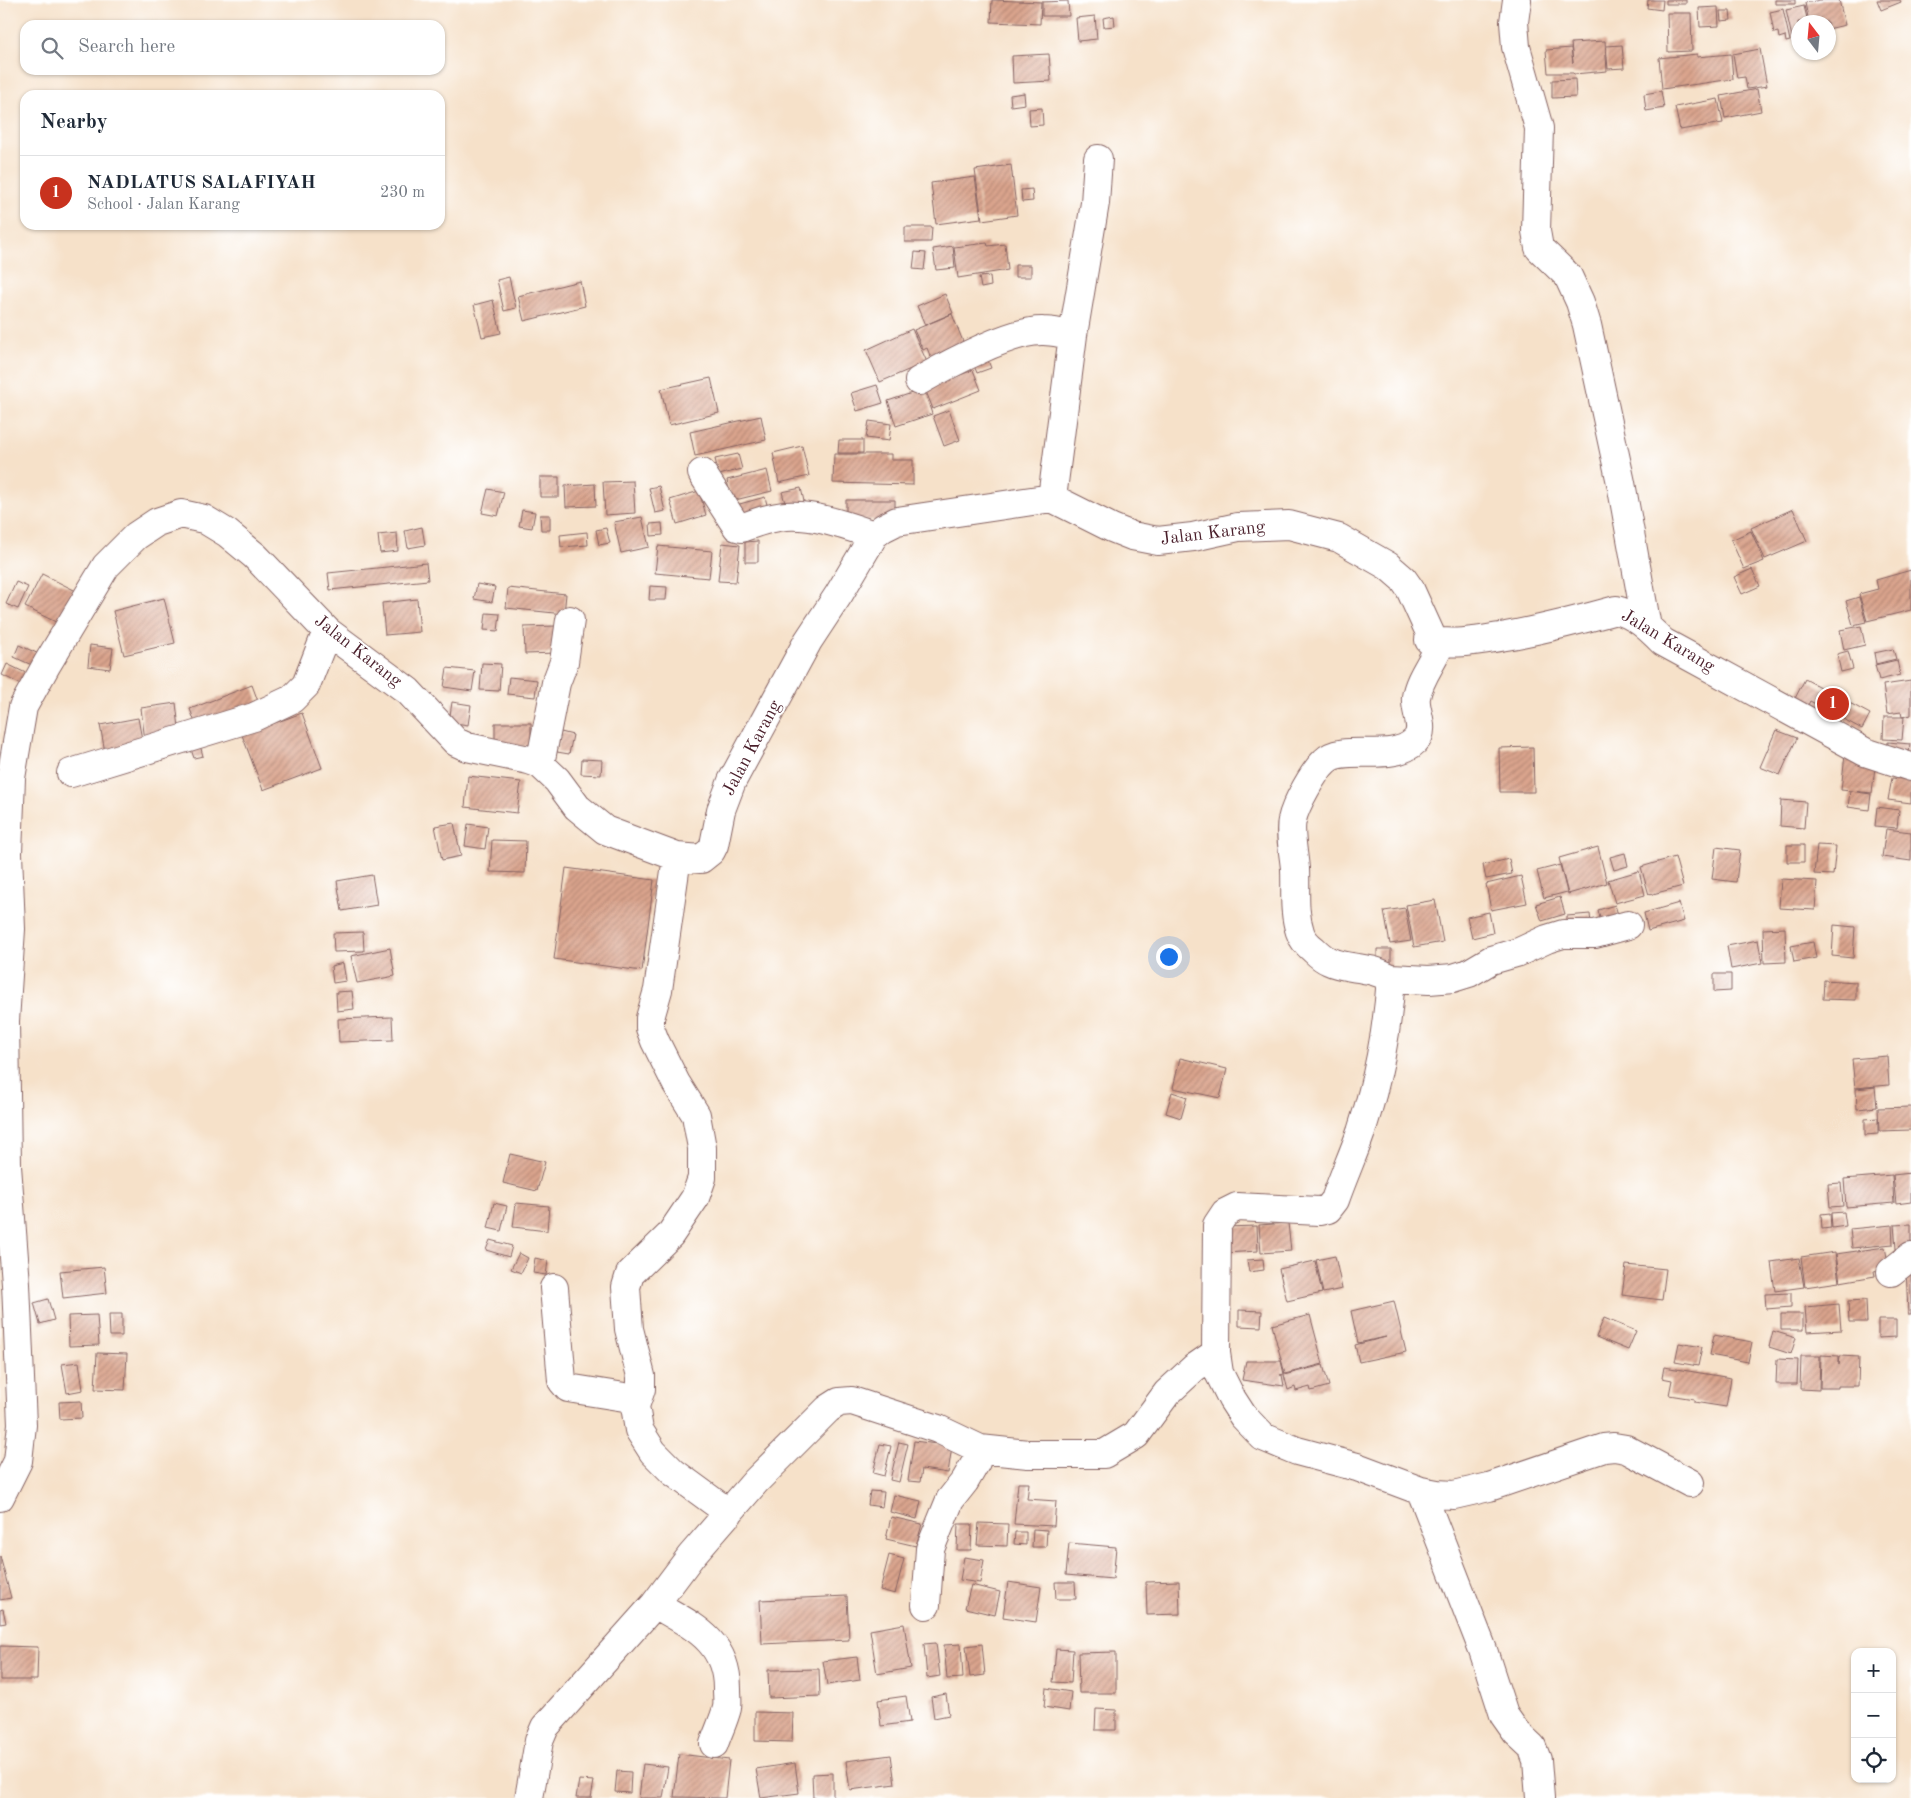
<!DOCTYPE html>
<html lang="en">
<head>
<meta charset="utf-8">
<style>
  body { margin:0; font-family:"Old Standard TT",serif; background:#f6f6f7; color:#1f2937 }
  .controls { position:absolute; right:15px; bottom:15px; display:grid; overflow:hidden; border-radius:10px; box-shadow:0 1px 4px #0004 }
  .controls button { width:45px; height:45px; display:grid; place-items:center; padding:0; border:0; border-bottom:1px solid #e0e1e3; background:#fff; color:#1f2937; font:25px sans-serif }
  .compass { position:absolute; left:1791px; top:15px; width:45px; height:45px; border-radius:50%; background:#fff; box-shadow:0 1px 4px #0004; rotate:344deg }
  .you { position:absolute; left:1168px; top:956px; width:18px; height:18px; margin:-12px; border:4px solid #fff; border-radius:50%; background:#1a73e8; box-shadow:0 0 0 8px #1a73e833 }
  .badge { display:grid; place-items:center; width:32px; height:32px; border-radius:50%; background:#c8321e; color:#fff; font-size:16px; font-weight:700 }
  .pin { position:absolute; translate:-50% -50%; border:2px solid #fff; box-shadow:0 1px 5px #0006 }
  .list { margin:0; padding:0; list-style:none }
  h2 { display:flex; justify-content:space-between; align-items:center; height:65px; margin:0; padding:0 20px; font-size:21px }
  h2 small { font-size:16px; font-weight:400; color:#747a83 }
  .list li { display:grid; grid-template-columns:32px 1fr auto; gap:15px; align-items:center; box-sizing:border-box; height:75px; padding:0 20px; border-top:1px solid #e0e1e3 }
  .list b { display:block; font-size:19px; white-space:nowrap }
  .list p { margin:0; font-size:16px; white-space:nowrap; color:#747a83 }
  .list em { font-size:16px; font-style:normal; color:#747a83 }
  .icon { flex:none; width:28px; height:28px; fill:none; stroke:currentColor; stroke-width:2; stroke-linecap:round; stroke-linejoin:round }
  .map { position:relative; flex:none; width:1911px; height:1798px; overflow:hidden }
  .search { position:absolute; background:#fff; box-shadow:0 1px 4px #0004; left:20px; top:20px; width:425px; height:55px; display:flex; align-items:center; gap:12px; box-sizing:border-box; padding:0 18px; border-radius:15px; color:#747a83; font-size:19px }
  .panel { position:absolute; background:#fff; box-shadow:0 1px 4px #0004; left:20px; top:90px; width:425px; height:140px; border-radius:15px }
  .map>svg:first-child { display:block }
  .building { fill:url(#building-hatch) }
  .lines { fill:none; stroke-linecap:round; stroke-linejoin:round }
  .minor-casing { stroke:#866362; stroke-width:30 }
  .minor { stroke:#fff; stroke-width:28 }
  .labels { text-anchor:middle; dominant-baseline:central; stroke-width:4; stroke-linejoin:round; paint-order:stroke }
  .street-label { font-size:18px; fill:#4a1f2b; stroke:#fff }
</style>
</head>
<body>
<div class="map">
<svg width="1911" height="1798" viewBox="0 0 1911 1798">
  <defs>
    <pattern id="building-hatch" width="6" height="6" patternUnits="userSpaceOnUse" patternTransform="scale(1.25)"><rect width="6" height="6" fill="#daa48d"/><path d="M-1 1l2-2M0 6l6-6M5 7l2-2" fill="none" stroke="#b38573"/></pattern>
  </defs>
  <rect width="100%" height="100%" fill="#fff"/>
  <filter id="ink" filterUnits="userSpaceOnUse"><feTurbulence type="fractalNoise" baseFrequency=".02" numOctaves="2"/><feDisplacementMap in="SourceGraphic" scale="10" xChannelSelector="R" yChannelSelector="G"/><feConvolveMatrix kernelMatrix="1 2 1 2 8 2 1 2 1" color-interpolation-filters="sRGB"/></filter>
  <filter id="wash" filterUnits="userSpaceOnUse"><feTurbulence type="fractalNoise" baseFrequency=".0096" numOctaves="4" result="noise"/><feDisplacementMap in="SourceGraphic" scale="20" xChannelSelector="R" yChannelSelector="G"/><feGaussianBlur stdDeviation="1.12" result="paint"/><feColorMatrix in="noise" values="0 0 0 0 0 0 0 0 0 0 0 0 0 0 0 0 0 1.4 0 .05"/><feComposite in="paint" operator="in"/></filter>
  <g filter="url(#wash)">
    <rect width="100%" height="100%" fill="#f6e1c9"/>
    <g id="blocks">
      <path class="building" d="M992 0 1041 2 1040 24 991 22Z
        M1648 0H1663L1662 10 1647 8Z
        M1666 0H1686V4H1666Z
        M1775 0H1795V4H1775Z
        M1820 0H1839L1845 25 1828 29V22H1809L1805 3Z
        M1877 0H1900L1901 2 1881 10Z
        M1068 1 1069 16H1042V2Z
        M1804 6 1808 22H1798V41L1793 42 1786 10Z
        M1718 7 1719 26 1700 27 1699 8Z
        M1783 9 1790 41 1786 42 1785 36 1779 38 1778 32 1774 33 1770 12Z
        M1720 11H1730L1731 20 1721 21Z
        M1667 13H1691L1692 51 1668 52Z
        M1095 16 1097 39 1078 41 1076 18Z
        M1114 16 1115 26 1104 27 1103 18Z
        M1605 41 1607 71 1574 74 1573 73H1548L1546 50 1571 48 1573 63 1571 43Z
        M1622 45 1624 68 1608 69 1606 46Z
        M1760 49 1767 86 1747 89 1745 77 1737 78 1733 54Z
        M1049 54 1051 81 1013 83 1012 56Z
        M1697 54V57L1731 54 1733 79 1662 89 1659 58Z
        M1575 79 1576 97 1552 98V80Z
        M1757 89 1761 111 1725 118 1721 96Z
        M1661 91 1664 108 1646 111 1644 94Z
        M1024 93 1025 104 1011 106 1010 95Z
        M1718 99 1723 123 1680 130 1675 107Z
        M1042 108 1043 125 1030 126 1029 109Z
        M1011 165 1017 215 982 220 975 170Z
        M975 177 981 218 936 224 931 183Z
        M1032 189 1033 201 1022 202 1021 190Z
        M905 227H932L931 242H905Z
        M987 243 988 246 1005 244 1008 270 958 278 954 247Z
        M953 246 955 268 936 270 933 249Z
        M915 252 926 253 924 270 913 269Z
        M1015 265H1031V277H1015Z
        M990 276 991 286 981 288 979 277Z
        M509 277 516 308 504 311 497 280Z
        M580 281 585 306 524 321 518 296Z
        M945 294 953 313 925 325 917 306Z
        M493 300 501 333 482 337 474 305Z
        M952 314 964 344 931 358 927 348 923 350 914 330Z
        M912 329 927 362 880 382 866 350Z
        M985 353 991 368 977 373 971 358Z
        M973 370 981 390 933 409 925 389Z
        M711 378 719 413 669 425 661 389Z
        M877 385 883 403 857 411 851 393Z
        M924 389 932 414 896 426 888 401Z
        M949 410 960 440 944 446 933 416Z
        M761 416 766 440 695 456 690 432Z
        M869 421 891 424 889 441 866 438Z
        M839 440H863V453H838Z
        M802 446 809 476 779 483 773 453Z
        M738 454 742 469 719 475 715 459Z
        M834 454H891V460H913V485L833 483Z
        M767 470 772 491 731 501 727 480Z
        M540 477H559V497H540Z
        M633 481 635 513 605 515 603 482Z
        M595 484 596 506 566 507 565 486Z
        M659 486 665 511 655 513 649 488Z
        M801 488 805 506 787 510 782 492Z
        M488 489 504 492 498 516 482 513Z
        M699 491 706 515 677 524 670 500Z
        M765 497 769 512 741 520 736 505Z
        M846 500H895V520H846Z
        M1793 509 1807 541 1765 559 1751 528Z
        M522 510 535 512 532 528 519 526Z
        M540 515H550V530H541Z
        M642 517 649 547 621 553 614 522Z
        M662 523 663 535 651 536 650 524Z
        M422 527 425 545 408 548 405 531Z
        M606 528 610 543 599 545 596 530Z
        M1751 531 1764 561 1744 569 1731 540Z
        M587 532 588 545 561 547 560 535Z
        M397 533 398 551 380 553 378 535Z
        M758 541V562H745V542Z
        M722 543 740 545 736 582 718 581Z
        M658 546 712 551 709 578 655 573Z
        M426 563 428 580 330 590 328 573Z
        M1752 569 1760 586 1742 594 1734 577Z
        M1911 570V610L1867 621 1859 594 1878 589 1876 580Z
        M42 574 76 591 60 624 25 607Z
        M16 582 28 587 18 609 6 604Z
        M477 584 495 587 492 602 474 599Z
        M650 586 667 587 666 600H649Z
        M508 588 566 594 564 614 506 608Z
        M1859 597 1866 622 1853 625 1846 601Z
        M164 598 175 643 124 655 113 611Z
        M417 599 420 632 385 635 382 603Z
        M486 613 500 614 498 631 484 630Z
        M556 626 557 653 525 654 524 627Z
        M1861 626 1865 645 1844 650 1840 630Z
        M19 645 39 654 34 666 14 657Z
        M90 645 113 648 110 669 88 666Z
        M1893 649 1896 659 1876 664 1874 653Z
        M1848 651 1853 669 1841 672 1837 654Z
        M1897 660 1900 675 1879 680 1875 665Z
        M482 663 501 664 499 691 480 690Z
        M7 664 30 675 24 686 2 675Z
        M447 668 475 671 472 691 444 687Z
        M509 677 537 680 535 697 507 694Z
        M1805 679 1870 714 1862 729 1810 701 1804 713 1791 706Z
        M1911 681V715L1902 717 1901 712 1887 714 1883 685Z
        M252 685 259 704 197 728 190 709Z
        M452 702 471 705 468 725 449 722Z
        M176 703 180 736 145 741 141 708Z
        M302 713 322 768 263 790 242 735Z
        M1884 717H1904L1902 740 1883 739Z
        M138 718 143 745 105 752 100 725Z
        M495 723H531V746H495Z
        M1776 730 1797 738 1780 775 1760 767Z
        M561 732 573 735 569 754 557 752Z
        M198 738 203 756 194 758 188 741Z
        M1888 742 1910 744 1909 754 1887 752Z
        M1533 747 1534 792H1500L1499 748Z
        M1845 755 1876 758 1872 793 1841 790Z
        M582 759 602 760 601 775 581 774Z
        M468 776 521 782 517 813 465 807Z
        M1892 778 1911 780V803L1888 800Z
        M1850 791 1871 794 1869 810 1848 807Z
        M1781 800 1806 802 1804 828 1780 826Z
        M1877 807 1899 810 1897 828 1875 826Z
        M454 823 461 856 442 860 435 826Z
        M468 824 488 827 485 849 465 846Z
        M1886 829 1911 832V861L1882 857Z
        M492 840 526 841 525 873 490 872Z
        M1787 845H1804V862H1787Z
        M1817 845 1836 846 1833 875 1814 874Z
        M1598 847 1607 883 1568 894 1559 858Z
        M1716 847 1740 850 1736 882 1712 879Z
        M1625 853 1628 866 1614 870 1610 857Z
        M1675 857 1683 886 1649 895 1641 867Z
        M1509 859 1512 874 1486 879 1483 865Z
        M1560 865 1567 892 1544 898 1537 871Z
        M566 868 654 880 642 971 554 959Z
        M1639 871 1645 895 1615 903 1608 880Z
        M372 875 377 905 342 911 337 881Z
        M1521 876 1527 903 1491 910 1486 884Z
        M1781 879 1817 881 1815 910 1779 908Z
        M1560 897 1565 914 1542 921 1536 904Z
        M1435 900 1443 942 1414 947 1406 905Z
        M1679 903 1684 921 1648 931 1644 913Z
        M1615 905 1620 921 1602 926 1598 910Z
        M1405 908 1411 941 1390 944 1384 911Z
        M1489 912 1493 933 1472 938 1467 917Z
        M1590 914 1591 923 1567 925V916Z
        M1834 925 1855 927 1853 958 1832 956Z
        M1785 928 1786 962 1764 963 1763 929Z
        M363 932 364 951 334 952 333 933Z
        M1758 940 1762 963 1731 969 1727 946Z
        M1813 942 1816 958 1794 962 1791 946Z
        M390 948 395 976 357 983 351 956Z
        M1377 949H1391V971H1377Z
        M343 963 346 981 333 983 331 966Z
        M1714 974H1731V991L1714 992Z
        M1824 980 1856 982V1000L1823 999Z
        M352 991 354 1009 337 1011 336 992Z
        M392 1017 393 1040 339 1042 338 1019Z
        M1887 1056 1889 1085 1855 1088 1852 1059Z
        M1180 1058 1227 1069 1220 1098 1173 1088Z
        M1875 1087 1877 1107 1857 1109 1856 1089Z
        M1172 1092 1187 1097 1181 1118 1166 1113Z
        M1911 1107V1130L1879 1131 1878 1108Z
        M1878 1118V1134L1865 1135V1119Z
        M510 1154 545 1162 537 1191 503 1183Z
        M1911 1173V1202L1896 1204 1893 1175Z
        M1892 1175 1894 1203 1846 1207 1844 1179Z
        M1841 1183 1843 1206 1830 1207 1828 1184Z
        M494 1203 507 1206 501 1231 488 1228Z
        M516 1203 549 1206 547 1231 513 1227Z
        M1844 1212 1846 1226 1832 1228 1831 1213Z
        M1830 1213 1831 1228 1822 1229 1821 1214Z
        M1288 1223 1291 1251 1261 1253 1259 1225Z
        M1911 1224V1247L1896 1249 1894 1225Z
        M1892 1225 1893 1244 1852 1248 1850 1229Z
        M1257 1226 1258 1251 1225 1253 1224 1227Z
        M490 1240 512 1246 509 1257 486 1250Z
        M1885 1247 1889 1268 1874 1271 1875 1276 1840 1282 1836 1254Z
        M1835 1252 1839 1282 1805 1287 1801 1257Z
        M519 1253 528 1258 521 1273 511 1269Z
        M1335 1256 1342 1289 1323 1293 1316 1260Z
        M535 1258 548 1261 546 1275 533 1273Z
        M1799 1258 1804 1287 1775 1291 1771 1262Z
        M1263 1259 1264 1270 1249 1272 1247 1260Z
        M1315 1261 1322 1293 1287 1301 1279 1269Z
        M1626 1265 1666 1269 1662 1300 1622 1295Z
        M104 1267 107 1293 63 1298 60 1271Z
        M1906 1267H1911V1314H1908Z
        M1791 1293V1307L1766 1309 1765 1294Z
        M48 1299 54 1320 40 1324 34 1303Z
        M1866 1300 1867 1322H1849L1848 1301Z
        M1394 1301 1406 1352 1359 1362 1355 1345 1386 1337 1358 1343 1351 1311Z
        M1839 1304 1841 1330 1807 1332 1805 1307Z
        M1239 1310 1262 1311 1261 1327 1239 1326Z
        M109 1314H122V1336H110Z
        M1781 1314H1803V1330H1781Z
        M97 1315 99 1345 69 1346 68 1316Z
        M1310 1315 1323 1364 1285 1374 1272 1325Z
        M1604 1318 1636 1331 1628 1350 1596 1337Z
        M1878 1320H1896V1337L1878 1338Z
        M1773 1331 1796 1338 1791 1354 1769 1347Z
        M1714 1335 1752 1342 1748 1362 1710 1355Z
        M1679 1343 1702 1347 1698 1366 1675 1362Z
        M97 1353 127 1354 125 1390 95 1389Z
        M1821 1355 1839 1356V1365L1840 1356 1859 1357 1858 1386H1838V1388H1820Z
        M1801 1356H1820L1819 1390 1800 1389Z
        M1777 1359 1798 1360 1797 1384H1776Z
        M1246 1361H1281L1284 1374 1280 1375H1282L1284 1386 1242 1380Z
        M79 1362 83 1390 67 1393 62 1364Z
        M1323 1365 1329 1386 1311 1391 1310 1387 1296 1391 1295 1387 1288 1390 1284 1375Z
        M1664 1367 1731 1378 1726 1407 1694 1402V1399L1669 1395 1672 1380 1662 1378Z
        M81 1401 82 1418 60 1419 59 1402Z
        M914 1441 952 1446 948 1473 922 1469 920 1482 908 1481Z
        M899 1442 908 1444 899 1482 890 1480Z
        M880 1444 891 1446 884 1476 873 1473Z
        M1018 1483H1029L1027 1499 1056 1501 1054 1526 1014 1524Z
        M870 1491 884 1492 882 1507 868 1505Z
        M894 1495 921 1501 917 1519 890 1512Z
        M891 1517 922 1524 916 1546 886 1539Z
        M979 1523 1008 1524 1007 1546 977 1545Z
        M958 1524H972L971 1550H957Z
        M1033 1529 1047 1530 1046 1547H1032Z
        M1015 1532H1026V1545L1014 1544Z
        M1069 1543 1116 1547 1113 1579 1066 1575Z
        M889 1555 904 1559 895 1594 880 1590Z
        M0 1556 11 1598 0 1600Z
        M964 1557 984 1560 980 1583 960 1580Z
        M1179 1581 1180 1614 1147 1615 1146 1582Z
        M1008 1582 1041 1587 1036 1622 1003 1617Z
        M1055 1582H1075L1076 1599H1056Z
        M971 1585 1000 1592 995 1615 965 1608Z
        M847 1596 849 1640 762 1644 760 1600Z
        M3 1609 6 1623 0 1624V1610Z
        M904 1624 911 1668 877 1674 870 1630Z
        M936 1643 940 1676 927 1678 924 1644Z
        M961 1644 963 1678 947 1679 944 1645Z
        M982 1644 985 1675 970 1677 966 1646Z
        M0 1646 38 1647 37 1680H0Z
        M1056 1649 1073 1650 1071 1683 1053 1682Z
        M1116 1652V1693H1079L1078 1653Z
        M857 1657 860 1680 827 1685 823 1661Z
        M819 1669 820 1696 769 1698 768 1670Z
        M1046 1688 1071 1692 1069 1711 1044 1707Z
        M946 1694 949 1715 934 1718 931 1697Z
        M906 1696 910 1722 881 1726 878 1700Z
        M1096 1709 1116 1710V1730H1095Z
        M755 1712 793 1713 792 1742 755 1741Z
        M679 1754 729 1760 725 1798 674 1797Z
        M891 1755 895 1784 850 1790 846 1761Z
        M795 1763 799 1793 761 1798 756 1769Z
        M643 1764 668 1767 663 1798H639Z
        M617 1771 631 1772 630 1793 615 1792Z
        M833 1773V1798H813L812 1774Z
        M579 1780 594 1781 591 1798H576Z"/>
    </g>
  </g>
  <g filter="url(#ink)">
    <use href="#blocks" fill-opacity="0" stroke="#866362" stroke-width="1"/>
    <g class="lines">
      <defs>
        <path id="minor" d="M1517 0 1514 22 1516 47 1539 128 1536 231 1539 248 1568 276 1580 302 1587 325 1621 483 1647 627
          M919 381C947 365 1011 330 1043 331 1053 331 1063 334 1073 335
          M702 473 737 527 741 528C755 523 770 517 786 516 815 514 847 526 874 535
          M1052 498 1073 335 1095 203 1098 159
          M1441 642C1434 661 1419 678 1416 697 1414 711 1427 729 1415 741 1392 764 1343 743 1325 761 1314 771 1295 805 1292 820 1289 833 1294 855 1295 869 1296 891 1293 911 1300 932 1302 939 1309 946 1314 950 1318 954 1324 959 1329 961 1341 967 1357 967 1369 970 1377 971 1384 975 1391 978 1387 1034 1378 1079 1361 1132 1353 1155 1343 1177 1335 1200L1328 1209 1319 1211 1237 1207 1225 1213 1217 1225 1216 1353 1219 1373 1232 1399 1243 1416 1263 1437 1297 1451 1357 1467 1421 1491 1437 1494 1454 1495 1489 1487 1604 1448 1614 1447 1626 1449 1690 1483
          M540 764 556 683 564 662 570 620
          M71 773 254 717 292 699 306 685 327 631
          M677 857 658 990 650 1018V1028L655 1041 676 1083 696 1115 702 1148V1178L695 1198 670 1235 630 1274 626 1287 629 1329 641 1376V1389L635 1406 639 1430 653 1452 673 1472 729 1513
          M1391 978 1429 980 1453 978 1469 973 1491 960 1519 952 1547 939 1563 934H1595L1628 925
          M1891 1272 1911 1256
          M554 1288 562 1381 568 1388 574 1389 637 1399
          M1421 1491 1483 1650 1504 1715 1516 1732 1532 1747 1537 1760 1540 1798
          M0 1497 18 1461 22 1425 16 1284 7 1166 5 1021 11 929 8 853 11 778 23 707 47 664 106 566 136 536 157 522 181 514 204 519 227 533 255 556 327 631 408 691 456 742 467 747 529 760 540 764 557 780 577 807 605 830 677 857 701 859 711 851 714 845 721 810 732 781 808 641 839 594 874 535 883 528 897 521 1052 498 1112 528 1132 536 1158 541 1193 537 1238 527 1289 525 1339 538 1388 566 1403 579 1410 589 1430 633 1429 640C1455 646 1481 640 1506 636 1544 629 1580 620 1616 610 1635 614 1650 629 1663 642L1865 752 1911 767
          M655 1604C692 1626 727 1640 727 1689 727 1695 728 1702 727 1708 724 1720 718 1732 714 1744
          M926 1605 930 1549 950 1500 965 1481 976 1462 980 1449
          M529 1798 539 1741 545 1727 655 1604 691 1556 756 1481 828 1409 839 1402 852 1401 938 1429 980 1449 1028 1454H1104L1136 1435 1167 1393 1194 1368 1216 1353"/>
      </defs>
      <use href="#minor" class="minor-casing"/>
      <use href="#minor" class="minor"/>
    </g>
  </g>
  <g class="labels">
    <g class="street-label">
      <text transform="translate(1213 533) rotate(-7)">Jalan Karang</text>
      <text transform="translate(1668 641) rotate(31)">Jalan Karang</text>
      <text transform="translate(358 651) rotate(38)">Jalan Karang</text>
      <text transform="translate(752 748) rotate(-62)">Jalan Karang</text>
    </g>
  </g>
</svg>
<div class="controls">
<button>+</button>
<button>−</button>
<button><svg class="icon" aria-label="locate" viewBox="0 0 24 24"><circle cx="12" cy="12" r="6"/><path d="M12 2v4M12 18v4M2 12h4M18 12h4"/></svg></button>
</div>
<svg class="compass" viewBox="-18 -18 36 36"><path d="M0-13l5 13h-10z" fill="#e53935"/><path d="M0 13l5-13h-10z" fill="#747a83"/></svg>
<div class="you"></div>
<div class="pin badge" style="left:1833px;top:704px">1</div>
<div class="search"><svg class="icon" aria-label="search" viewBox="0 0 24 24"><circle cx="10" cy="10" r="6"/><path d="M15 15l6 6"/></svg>Search here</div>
<section class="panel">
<h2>Nearby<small></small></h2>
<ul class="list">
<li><span class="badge">1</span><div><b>NADLATUS SALAFIYAH</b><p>School · Jalan Karang</p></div><em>230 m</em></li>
</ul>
</section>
</div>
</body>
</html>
